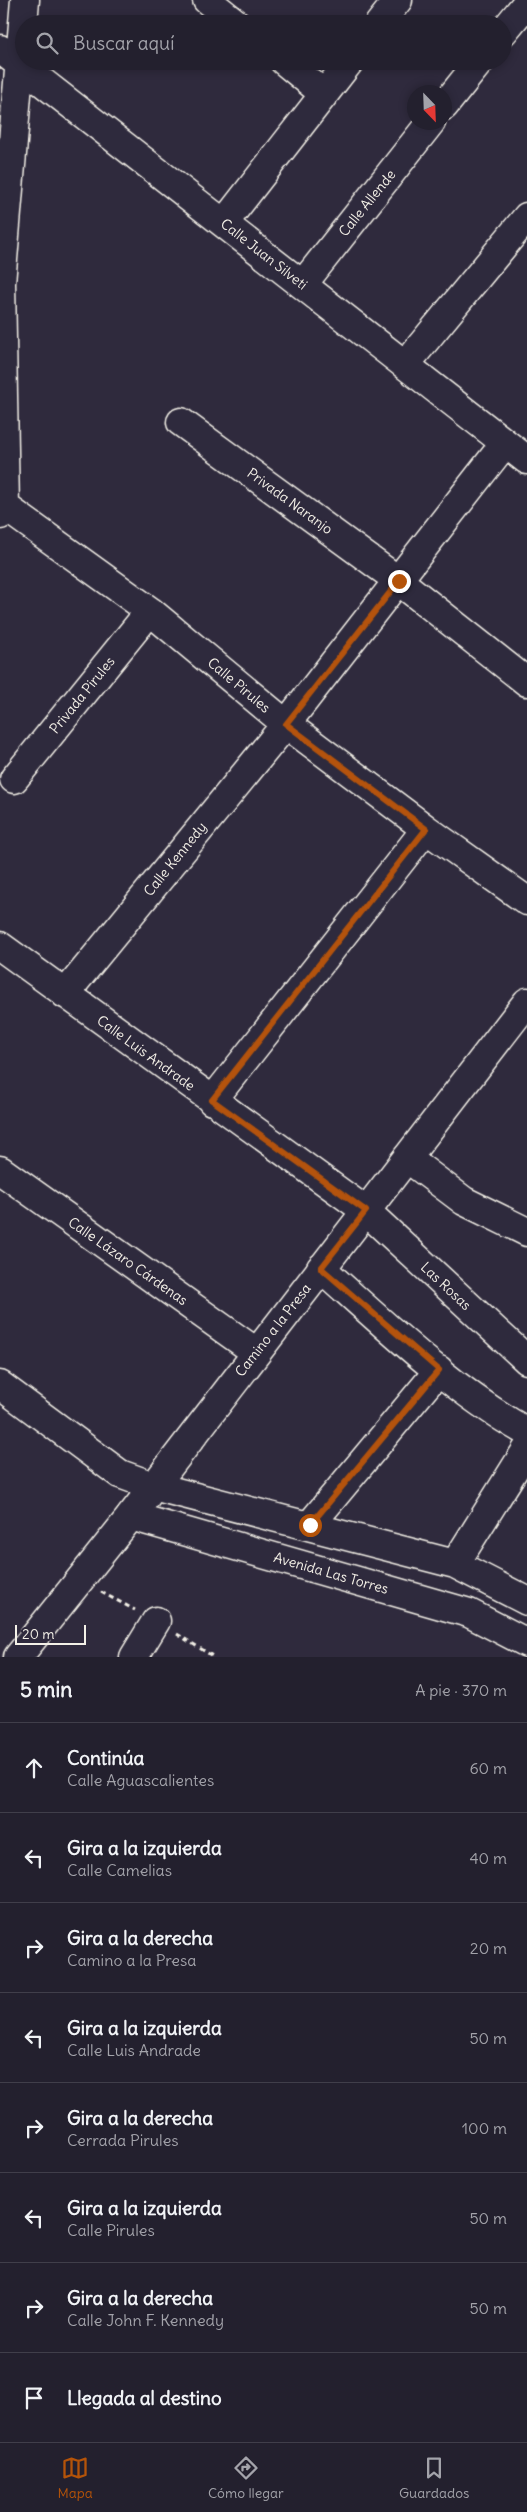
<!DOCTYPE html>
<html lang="es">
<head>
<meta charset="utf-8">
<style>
  body { margin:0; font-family:Delius,sans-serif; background:#2f2d3a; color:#f1f3f6 }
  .compass { position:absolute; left:407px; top:85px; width:45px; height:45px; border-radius:50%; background:#23202e; box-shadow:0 2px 8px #0003; rotate:157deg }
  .scale { position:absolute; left:15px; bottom:12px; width:71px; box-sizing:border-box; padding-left:5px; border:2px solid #f4f1e8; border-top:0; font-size:14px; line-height:18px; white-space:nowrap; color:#f4f1e8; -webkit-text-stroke:4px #2f2a3d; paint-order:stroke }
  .stop { position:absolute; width:15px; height:15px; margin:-11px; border:4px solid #b45309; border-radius:50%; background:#fff }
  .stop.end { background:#b45309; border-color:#fff; box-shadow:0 1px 5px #0008 }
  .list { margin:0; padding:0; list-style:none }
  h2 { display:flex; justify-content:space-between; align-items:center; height:65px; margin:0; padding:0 20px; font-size:21px }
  h2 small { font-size:16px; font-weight:400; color:#a3a3aa }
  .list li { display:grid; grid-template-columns:32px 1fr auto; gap:15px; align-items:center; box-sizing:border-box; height:90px; padding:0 20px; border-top:1px solid #403e4a }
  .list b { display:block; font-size:19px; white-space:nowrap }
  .list p { margin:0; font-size:16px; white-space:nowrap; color:#a3a3aa }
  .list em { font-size:16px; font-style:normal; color:#a3a3aa }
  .icon { flex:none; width:28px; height:28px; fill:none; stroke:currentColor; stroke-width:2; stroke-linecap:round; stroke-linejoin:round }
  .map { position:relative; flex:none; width:527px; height:1657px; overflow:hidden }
  .search { position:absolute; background:#23202e; box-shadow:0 2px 8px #0003; left:15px; right:15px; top:15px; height:55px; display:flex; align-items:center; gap:12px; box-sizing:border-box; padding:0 18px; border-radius:28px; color:#a3a3aa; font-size:19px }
  .sheet { height:785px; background:#23202e }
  nav { display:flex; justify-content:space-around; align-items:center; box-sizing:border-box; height:70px; border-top:1px solid #403e4a; background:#23202e; font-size:14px; color:#a3a3aa }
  nav a { display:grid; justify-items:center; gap:2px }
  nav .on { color:#b45309 }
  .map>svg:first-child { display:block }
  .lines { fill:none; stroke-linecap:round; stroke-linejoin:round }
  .street-casing { stroke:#f4f1e8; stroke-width:31 }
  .secondary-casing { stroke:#f4f1e8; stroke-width:31 }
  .path { stroke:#f4f1e8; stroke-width:3; stroke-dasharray:5 4; stroke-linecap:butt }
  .street { stroke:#2f2a3d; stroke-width:28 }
  .secondary { stroke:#2f2a3d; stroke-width:28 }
  .route { stroke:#b45309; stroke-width:6 }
  .labels { text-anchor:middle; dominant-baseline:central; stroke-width:4; stroke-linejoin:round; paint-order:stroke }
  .street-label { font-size:14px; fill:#f4f1e8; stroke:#2f2a3d }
</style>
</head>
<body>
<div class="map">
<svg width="527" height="1657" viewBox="0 0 527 1657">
  <rect width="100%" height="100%" fill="#2f2a3d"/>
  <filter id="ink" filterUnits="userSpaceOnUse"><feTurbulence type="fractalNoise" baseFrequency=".02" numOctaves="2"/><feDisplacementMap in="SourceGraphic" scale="10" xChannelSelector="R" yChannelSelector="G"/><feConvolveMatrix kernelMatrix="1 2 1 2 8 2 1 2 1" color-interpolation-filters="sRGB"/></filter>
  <g filter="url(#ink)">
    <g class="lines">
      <defs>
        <path id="street" d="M207 0 237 24
          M379 24 398 0
          M503 32 526 4
          M0 49 527 460
          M284 61 324 94
          M444 106 480 61
          M224 223 350 61
          M303 284 431 122
          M405 365 527 217
          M181 422 399 581 527 682
          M0 503 150 611 286 724 426 829 527 901
          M0 515 5 508 1 283 25 0
          M14 779 150 611
          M0 946 366 1211 527 1360
          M65 994 286 724 505 443
          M212 1101 426 829
          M407 1158 464 1201 527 1232
          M0 1170 256 1352
          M321 1268C385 1325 452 1390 527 1432
          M0 1385 120 1474 153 1486 455 1564 527 1601
          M131 1516 469 1613 527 1643
          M310 1525 439 1370
          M455 1564 527 1449
          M134 1657 156 1621"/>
        <path id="secondary" d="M18 1657 131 1516 527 1002"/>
      </defs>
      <use href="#street" class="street-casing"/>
      <use href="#secondary" class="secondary-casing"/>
      <path class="path" d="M101 1592 135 1610
        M177 1634 214 1657"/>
      <use href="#street" class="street"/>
      <use href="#secondary" class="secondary"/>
    </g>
  </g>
  <g class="lines" filter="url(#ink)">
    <path class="route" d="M310 1525 439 1370 321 1268 366 1211 212 1100 426 829 286 724 399 581"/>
  </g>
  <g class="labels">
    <g class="street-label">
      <text transform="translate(367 203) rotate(-51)">Calle Allende</text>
      <text transform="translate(264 254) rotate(38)">Calle Juan Silveti</text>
      <text transform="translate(290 501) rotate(36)">Privada Naranjo</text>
      <text transform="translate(239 685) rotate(40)">Calle Pirules</text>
      <text transform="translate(82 695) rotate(-51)">Privada Pirules</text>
      <text transform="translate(175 859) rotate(-51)">Calle Kennedy</text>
      <text transform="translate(146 1053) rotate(36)">Calle Luis Andrade</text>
      <text transform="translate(128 1261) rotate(35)">Calle Lázaro Cárdenas</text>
      <text transform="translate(446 1286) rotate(43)">Las Rosas</text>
      <text transform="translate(273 1330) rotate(-52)">Camino a la Presa</text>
      <text transform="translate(331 1573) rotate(16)">Avenida Las Torres</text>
    </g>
  </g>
</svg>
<svg class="compass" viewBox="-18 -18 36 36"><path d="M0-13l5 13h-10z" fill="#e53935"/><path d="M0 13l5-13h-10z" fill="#a3a3aa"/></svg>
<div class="scale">20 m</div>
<div class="stop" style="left:310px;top:1525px"></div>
<div class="stop end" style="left:399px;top:581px"></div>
<div class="search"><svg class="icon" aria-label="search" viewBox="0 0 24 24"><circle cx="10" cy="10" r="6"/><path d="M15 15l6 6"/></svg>Buscar aquí</div>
</div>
<section class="sheet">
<h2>5 min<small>A pie · 370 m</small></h2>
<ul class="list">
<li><svg class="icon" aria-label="ahead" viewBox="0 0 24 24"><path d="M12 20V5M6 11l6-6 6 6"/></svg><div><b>Continúa</b><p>Calle Aguascalientes</p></div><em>60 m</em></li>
<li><svg class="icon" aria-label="left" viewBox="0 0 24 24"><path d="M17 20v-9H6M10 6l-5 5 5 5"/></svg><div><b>Gira a la izquierda</b><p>Calle Camelias</p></div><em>40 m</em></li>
<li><svg class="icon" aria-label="right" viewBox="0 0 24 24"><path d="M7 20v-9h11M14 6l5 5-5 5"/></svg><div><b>Gira a la derecha</b><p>Camino a la Presa</p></div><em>20 m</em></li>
<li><svg class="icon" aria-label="left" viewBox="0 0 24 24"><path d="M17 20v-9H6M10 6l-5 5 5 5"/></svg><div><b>Gira a la izquierda</b><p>Calle Luis Andrade</p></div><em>50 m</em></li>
<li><svg class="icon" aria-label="right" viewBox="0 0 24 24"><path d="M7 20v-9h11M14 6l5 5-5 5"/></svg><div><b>Gira a la derecha</b><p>Cerrada Pirules</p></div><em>100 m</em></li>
<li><svg class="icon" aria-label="left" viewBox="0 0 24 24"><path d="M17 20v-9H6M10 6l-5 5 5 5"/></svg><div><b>Gira a la izquierda</b><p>Calle Pirules</p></div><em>50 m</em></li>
<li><svg class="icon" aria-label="right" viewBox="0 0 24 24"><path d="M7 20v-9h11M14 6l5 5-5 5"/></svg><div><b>Gira a la derecha</b><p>Calle John F. Kennedy</p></div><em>50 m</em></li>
<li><svg class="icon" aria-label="arrive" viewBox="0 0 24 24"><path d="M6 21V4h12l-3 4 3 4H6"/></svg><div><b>Llegada al destino</b></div></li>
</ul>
</section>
<nav>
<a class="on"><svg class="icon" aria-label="map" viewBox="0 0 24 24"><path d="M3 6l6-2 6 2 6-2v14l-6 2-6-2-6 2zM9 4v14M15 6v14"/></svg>Mapa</a>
<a><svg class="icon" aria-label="directions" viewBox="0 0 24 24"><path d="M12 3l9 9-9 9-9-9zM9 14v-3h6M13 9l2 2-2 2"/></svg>Cómo llegar</a>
<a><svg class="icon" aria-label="saved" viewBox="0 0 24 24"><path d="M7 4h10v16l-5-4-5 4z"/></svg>Guardados</a>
</nav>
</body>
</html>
